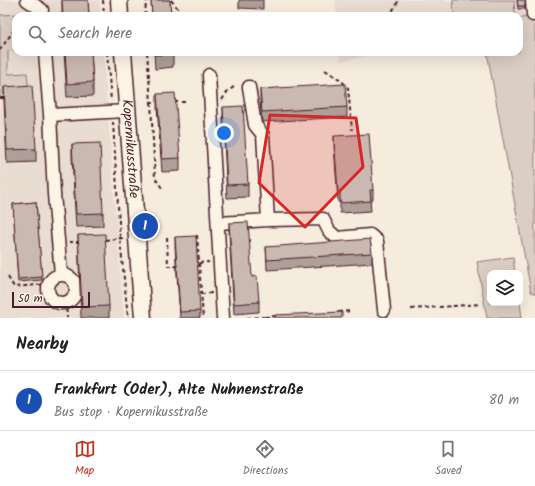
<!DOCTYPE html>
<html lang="en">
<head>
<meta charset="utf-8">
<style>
  body { margin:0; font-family:Kalam,sans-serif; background:#f6f6f6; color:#202124 }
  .controls { position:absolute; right:12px; bottom:12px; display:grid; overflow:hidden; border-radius:8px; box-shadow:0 4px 16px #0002 }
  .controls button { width:36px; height:36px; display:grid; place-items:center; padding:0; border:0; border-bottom:1px solid #e0e0e0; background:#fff; color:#202124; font:20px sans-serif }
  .scale { position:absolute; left:12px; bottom:10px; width:78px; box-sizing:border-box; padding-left:4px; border:2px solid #4a1f2b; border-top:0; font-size:11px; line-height:14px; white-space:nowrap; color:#4a1f2b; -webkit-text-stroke:3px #fcf5e5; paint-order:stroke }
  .you { position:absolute; left:224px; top:133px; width:14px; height:14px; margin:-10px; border:3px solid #fff; border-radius:50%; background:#1a73e8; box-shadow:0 0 0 6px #1a73e833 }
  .badge { display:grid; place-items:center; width:26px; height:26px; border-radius:50%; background:#c8321e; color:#fff; font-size:13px; font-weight:700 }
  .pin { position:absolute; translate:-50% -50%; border:2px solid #fff; box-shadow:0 1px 4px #0006 }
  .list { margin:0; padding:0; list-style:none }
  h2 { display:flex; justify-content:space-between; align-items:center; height:52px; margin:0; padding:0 16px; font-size:17px }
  h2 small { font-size:13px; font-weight:400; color:#757577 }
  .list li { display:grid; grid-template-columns:26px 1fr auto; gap:12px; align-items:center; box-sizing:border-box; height:60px; padding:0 16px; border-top:1px solid #e0e0e0 }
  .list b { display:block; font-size:15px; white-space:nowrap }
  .list p { margin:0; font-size:13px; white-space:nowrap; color:#757577 }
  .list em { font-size:13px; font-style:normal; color:#757577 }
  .icon { flex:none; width:22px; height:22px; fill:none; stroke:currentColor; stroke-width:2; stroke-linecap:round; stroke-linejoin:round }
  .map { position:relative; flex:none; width:535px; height:318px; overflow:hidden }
  .search { position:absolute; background:#fff; box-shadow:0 4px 16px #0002; left:12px; right:12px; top:12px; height:44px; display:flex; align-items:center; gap:10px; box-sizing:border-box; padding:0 14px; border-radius:12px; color:#757577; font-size:15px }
  .sheet { height:112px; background:#fff }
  nav { display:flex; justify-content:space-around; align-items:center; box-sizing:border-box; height:56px; border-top:1px solid #e0e0e0; background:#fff; font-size:11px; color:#757577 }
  nav a { display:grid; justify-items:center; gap:2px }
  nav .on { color:#c8321e }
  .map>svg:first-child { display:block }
  .built { fill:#e8ddd0 }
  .green { fill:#dbcec4; stroke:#927678 }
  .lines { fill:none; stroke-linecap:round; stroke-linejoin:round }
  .minor-casing { stroke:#4a1f2b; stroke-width:15 }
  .major-casing { stroke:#4a1f2b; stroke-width:19 }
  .path { stroke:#4a1f2b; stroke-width:2; stroke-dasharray:4 3; stroke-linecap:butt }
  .minor { stroke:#fcf5e5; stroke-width:12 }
  .major { stroke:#fcf5e5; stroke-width:16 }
  .wall { fill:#ae9f98; stroke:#4a1f2b }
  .building { fill:#cab9b1; stroke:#4a1f2b }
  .marked { fill:#d62828; fill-opacity:0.2; stroke:#d62828; stroke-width:3; stroke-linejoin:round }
  .labels { text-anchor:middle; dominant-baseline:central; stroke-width:4; stroke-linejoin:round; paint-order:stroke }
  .street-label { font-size:14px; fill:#4a1f2b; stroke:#fcf5e5 }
</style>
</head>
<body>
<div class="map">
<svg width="535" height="318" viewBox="0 0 535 318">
  <rect width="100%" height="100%" fill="#f5ecde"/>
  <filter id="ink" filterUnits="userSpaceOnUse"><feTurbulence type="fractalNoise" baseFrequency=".025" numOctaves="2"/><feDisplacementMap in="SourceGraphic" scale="8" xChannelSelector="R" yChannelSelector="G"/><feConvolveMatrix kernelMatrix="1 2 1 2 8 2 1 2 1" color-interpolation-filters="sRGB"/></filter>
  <g filter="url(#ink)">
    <path class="built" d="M0 0H99L101 16H16V52H103L124 318H0Z
      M335 0H453V16H337Z
      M514 0H535V17L519 18V16H515Z
      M340 52H388L341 61Z"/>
    <path class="green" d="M453 0H514L515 16H454Z
      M20 14 23 16H16V50L8 51V74L27 73 29 94 0 98V15Z
      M535 17V293L531 292 487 52H519V18Z
      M513 257 515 273H490V303H520L522 318H487L477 262Z"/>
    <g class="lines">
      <defs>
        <path id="minor" d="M27 0 42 10
          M532 0 533 15H535
          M45 52 50 115 54 194 61 274
          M209 75 223 318
          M249 87 255 125 263 135 268 220
          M50 115 127 111
          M218 223 268 220 323 219 329 231 337 238 370 235 377 241 384 310
          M48 289a14 14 0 1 1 28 0a14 14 0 1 1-28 0Z"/>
        <g id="major">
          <path d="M119 0 120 16"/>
          <path id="s1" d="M123 52 143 318"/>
        </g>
      </defs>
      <use href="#minor" class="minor-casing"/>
      <use href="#major" class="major-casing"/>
      <path class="path" d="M103 0 104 16
        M171 0 179 10
        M23 16 27 11
        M145 16 146 1 155 0
        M388 16 390 15 399 0
        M0 50 16 27
        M107 52 111 101
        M147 52 151 102H160
        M325 70 341 80 348 88 352 130
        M0 98H6
        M222 100 227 92 235 86
        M151 102 155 178 162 188
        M174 102H185
        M113 122 120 239 128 318
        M197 235 203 318
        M167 237 168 266H177
        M105 240 124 238
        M69 242H80
        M199 263 209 262
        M8 277 14 287 49 284
        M201 294 212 293
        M66 302 67 318
        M411 309 480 304
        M338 312 352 311
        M265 317 276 316
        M247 318 265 317"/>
      <use href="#minor" class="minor"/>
      <use href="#major" class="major"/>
    </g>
    <path class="wall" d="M62 0H88L89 16H62Z
      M151 0H170L171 16H152Z
      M239 0H263V9L239 8Z
      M517 0H525V9H518Z
      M64 52H91L93 82V96L67 97Z
      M154 52H173V67L155 69Z
      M4 87 36 149V162L7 163 4 100Z
      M260 89 347 107V117L262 122 260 99Z
      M157 94 180 158V171L162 172 157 107Z
      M223 107 248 184V197L227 198 223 121Z
      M334 136 373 190V199L370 200 371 211 340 213V202H338L334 146Z
      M72 144 103 213V226L76 227 72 157Z
      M36 202 42 280 18 282 13 204Z
      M229 223 252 277 259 302V312L234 314 229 233Z
      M78 235 109 306V318H81Z
      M175 237 200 311V318H180L175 247Z
      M266 247 372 253V263L267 270Z"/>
    <path class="building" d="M62 0H88L89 16H63Z
      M151 0H170L171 16H152Z
      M517 0H525V6H518Z
      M65 52H91L93 82 67 84Z
      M155 52H173V54L155 55Z
      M345 84 347 107 262 112 260 89Z
      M32 85 36 149 7 150 4 87Z
      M175 93 180 158 162 159 157 94Z
      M243 106 248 184 227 185 223 107Z
      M369 134 373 190H370L371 201 340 203V192H338L334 136Z
      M100 143 103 213 76 214 72 144Z
      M36 202 42 277 18 279 13 204Z
      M248 222 252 277 257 276 259 302 234 304 229 223Z
      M105 234 109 306 82 307 78 235Z
      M196 236 200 311 180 312 175 237Z
      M370 239 372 253 267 260 266 247Z
      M342 312V318H275V315Z"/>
  </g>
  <path class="marked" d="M270 115 356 118 363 167 305 227 259 183Z"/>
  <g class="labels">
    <g class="street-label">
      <text stroke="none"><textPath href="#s1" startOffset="97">Kopernikusstraße</textPath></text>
    </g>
  </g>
</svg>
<div class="controls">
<button><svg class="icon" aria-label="layers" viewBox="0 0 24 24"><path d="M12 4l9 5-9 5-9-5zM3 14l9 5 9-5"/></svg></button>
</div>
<div class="scale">50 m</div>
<div class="you"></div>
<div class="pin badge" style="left:145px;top:226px;background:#1a4fb4">1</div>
<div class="search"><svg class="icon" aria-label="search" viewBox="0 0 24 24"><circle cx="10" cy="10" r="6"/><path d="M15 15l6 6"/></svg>Search here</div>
</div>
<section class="sheet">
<h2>Nearby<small></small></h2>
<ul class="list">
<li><span class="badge" style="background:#1a4fb4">1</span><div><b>Frankfurt (Oder), Alte Nuhnenstraße</b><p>Bus stop · Kopernikusstraße</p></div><em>80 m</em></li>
</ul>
</section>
<nav>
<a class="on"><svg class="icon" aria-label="map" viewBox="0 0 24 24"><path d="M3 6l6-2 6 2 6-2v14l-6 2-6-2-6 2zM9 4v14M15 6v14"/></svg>Map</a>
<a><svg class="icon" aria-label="directions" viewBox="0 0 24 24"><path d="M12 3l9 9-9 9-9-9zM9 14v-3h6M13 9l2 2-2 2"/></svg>Directions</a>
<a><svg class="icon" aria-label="saved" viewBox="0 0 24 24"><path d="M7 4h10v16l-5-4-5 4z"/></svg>Saved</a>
</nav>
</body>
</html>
